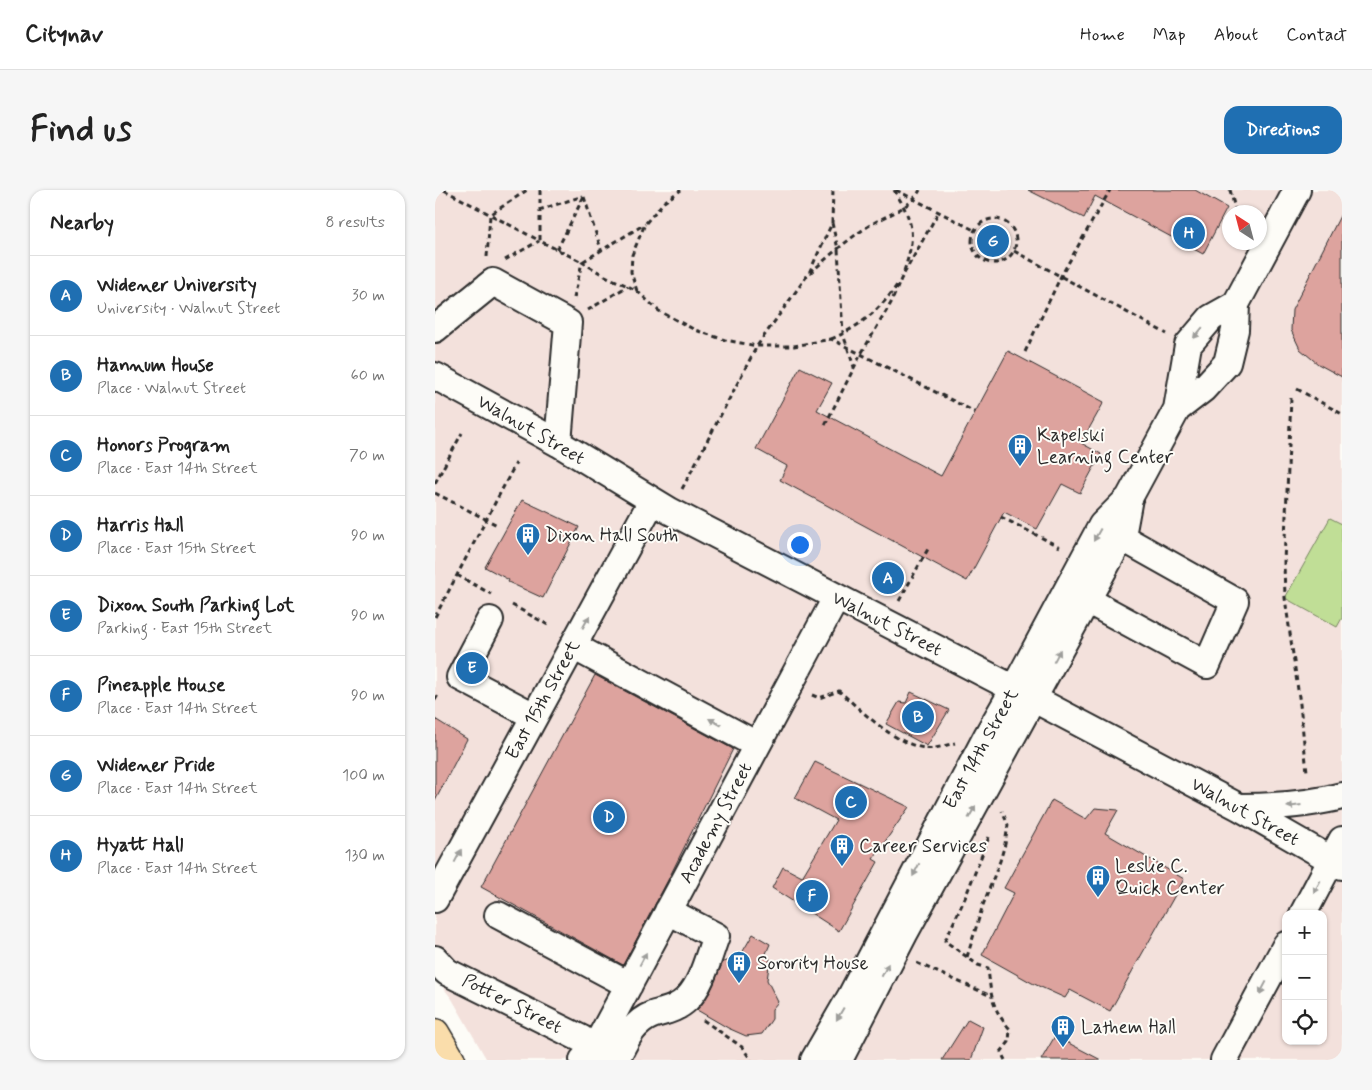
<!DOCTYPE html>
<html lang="en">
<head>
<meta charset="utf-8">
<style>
  body { margin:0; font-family:Mynerve,sans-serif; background:#f6f6f6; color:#222 }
  .controls { position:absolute; right:15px; bottom:15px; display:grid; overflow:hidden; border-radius:10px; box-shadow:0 1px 4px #0004 }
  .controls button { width:45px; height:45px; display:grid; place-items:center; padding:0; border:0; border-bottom:1px solid #e0e0e0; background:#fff; color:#222; font:25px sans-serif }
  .compass { position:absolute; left:787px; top:15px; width:45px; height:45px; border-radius:50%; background:#fff; box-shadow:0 1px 4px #0004; rotate:324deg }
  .you { position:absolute; left:364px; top:354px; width:18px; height:18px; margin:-12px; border:4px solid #fff; border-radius:50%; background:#1a73e8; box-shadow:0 0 0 8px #1a73e833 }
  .badge { display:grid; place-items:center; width:32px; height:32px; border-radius:50%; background:#1f6fb2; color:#fff; font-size:16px; font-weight:700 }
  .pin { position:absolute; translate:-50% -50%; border:2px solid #fff; box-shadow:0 1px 5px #0006 }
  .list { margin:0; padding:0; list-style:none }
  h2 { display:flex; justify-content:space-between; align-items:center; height:65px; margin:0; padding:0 20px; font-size:21px }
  h2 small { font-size:16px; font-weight:400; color:#767676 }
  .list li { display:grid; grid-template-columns:32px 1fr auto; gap:15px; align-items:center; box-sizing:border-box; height:80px; padding:0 20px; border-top:1px solid #e0e0e0 }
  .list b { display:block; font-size:19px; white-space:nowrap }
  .list p { margin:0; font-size:16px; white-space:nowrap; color:#767676 }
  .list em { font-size:16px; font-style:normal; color:#767676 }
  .icon { flex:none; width:28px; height:28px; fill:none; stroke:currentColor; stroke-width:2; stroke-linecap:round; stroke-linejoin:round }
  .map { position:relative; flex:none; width:907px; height:870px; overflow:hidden; border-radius:15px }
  header { display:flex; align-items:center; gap:30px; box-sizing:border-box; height:70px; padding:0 25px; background:#fff; border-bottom:1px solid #e0e0e0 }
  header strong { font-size:24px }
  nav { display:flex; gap:28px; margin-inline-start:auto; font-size:18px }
  .intro { display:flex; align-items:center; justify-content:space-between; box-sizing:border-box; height:120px; padding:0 30px }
  h1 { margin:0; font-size:35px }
  .button { padding:12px 22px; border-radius:15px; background:#1f6fb2; color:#fff; font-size:18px; font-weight:700 }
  main { display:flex; gap:30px; padding:0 30px }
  aside { flex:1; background:#fff; border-radius:15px; box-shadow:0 1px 4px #0004 }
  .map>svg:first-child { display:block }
  .built { fill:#f3e1dc; fill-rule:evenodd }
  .grass { fill:#c0de96; stroke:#768460 }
  .building { fill:#dda39e; stroke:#2b2b2b }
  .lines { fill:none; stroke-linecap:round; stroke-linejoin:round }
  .minor-casing { stroke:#2b2b2b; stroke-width:30 }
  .major-casing { stroke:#2b2b2b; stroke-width:31 }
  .path { stroke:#2b2b2b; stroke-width:3; stroke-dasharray:5 4; stroke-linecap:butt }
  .minor { stroke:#fdfcf7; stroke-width:26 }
  .major { stroke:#faddab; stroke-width:28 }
  .oneway { fill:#9e9e9b }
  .labels { text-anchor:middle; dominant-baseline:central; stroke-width:4; stroke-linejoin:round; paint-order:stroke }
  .street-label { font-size:19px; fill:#2b2b2b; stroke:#fdfcf7 }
  .poi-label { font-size:19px; fill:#2b2b2b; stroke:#fdfcf7; text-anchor:start }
</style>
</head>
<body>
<header>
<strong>Citynav</strong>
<nav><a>Home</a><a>Map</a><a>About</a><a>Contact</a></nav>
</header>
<div class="intro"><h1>Find us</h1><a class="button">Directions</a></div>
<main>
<aside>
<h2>Nearby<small>8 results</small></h2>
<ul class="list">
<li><span class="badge">A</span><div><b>Widener University</b><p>University · Walnut Street</p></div><em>30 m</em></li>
<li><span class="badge">B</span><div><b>Hannum House</b><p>Place · Walnut Street</p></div><em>60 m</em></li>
<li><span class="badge">C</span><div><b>Honors Program</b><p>Place · East 14th Street</p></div><em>70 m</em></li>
<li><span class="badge">D</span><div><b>Harris Hall</b><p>Place · East 15th Street</p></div><em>90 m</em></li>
<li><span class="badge">E</span><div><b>Dixon South Parking Lot</b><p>Parking · East 15th Street</p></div><em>90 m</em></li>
<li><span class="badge">F</span><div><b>Pineapple House</b><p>Place · East 14th Street</p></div><em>90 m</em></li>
<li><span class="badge">G</span><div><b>Widener Pride</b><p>Place · East 14th Street</p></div><em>100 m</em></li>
<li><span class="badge">H</span><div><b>Hyatt Hall</b><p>Place · East 14th Street</p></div><em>130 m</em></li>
</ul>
</aside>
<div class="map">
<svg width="907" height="870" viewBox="0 0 907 870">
  <rect width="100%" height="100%" fill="#fdfcf7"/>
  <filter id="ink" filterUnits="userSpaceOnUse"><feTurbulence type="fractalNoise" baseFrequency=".02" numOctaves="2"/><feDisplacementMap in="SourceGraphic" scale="10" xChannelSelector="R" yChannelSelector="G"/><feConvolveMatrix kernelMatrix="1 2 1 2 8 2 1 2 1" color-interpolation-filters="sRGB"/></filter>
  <g filter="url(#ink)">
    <path class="built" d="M0 0H907V870H52L17 809 0 787ZM794 22H824V52H794ZM851 724H888V851H851Z"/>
    <path class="grass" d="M895 328 907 334V428L902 437 850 408Z"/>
    <path class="building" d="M593 0H760L792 18 768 64 660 6 649 28Z
      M907 22V187L883 174 865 159 856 140 857 120Z
      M573 161 669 212 646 253 666 264 645 303 627 294 602 339 569 322 532 391 345 290 352 276 321 259 365 177 397 193 382 220 506 286Z
      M87 310 144 337 108 408 73 392 74 390 50 377Z
      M160 485 298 559 233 690 188 775 46 697Z
      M476 502 514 520 492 556 451 534 464 512 471 513Z
      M0 529 32 549 0 611Z
      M380 572 474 617 438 669 443 672 404 741 337 698 348 677 367 687 401 630 360 608Z
      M617 610 651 629 660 618 683 620 670 643 749 689 675 821 635 800 630 808 597 793 547 765 579 703 569 698Z
      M318 744 335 754 330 766 335 769 332 790 343 812 337 819V829L327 844 311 846 293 838 262 820 275 802 288 772 304 768Z
      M533 829 548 837 536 870H507Z
      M620 846 666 870H606Z"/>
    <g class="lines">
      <defs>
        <path id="minor" d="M0 139 58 92 133 133 123 253
          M0 186 123 253 235 321 599 509 804 617 907 676
          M742 219 768 199 792 173 800 140 801 114 862 0
          M652 410 772 475 800 411 686 347
          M55 430 25 487 99 526
          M138 456 322 555
          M804 617C840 617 873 615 907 606
          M0 709 217 311
          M868 724 907 650
          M63 725 194 795
          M0 769 12 782 147 849 175 866
          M181 869C190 852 197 833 217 825 230 821 242 819 252 809 267 795 274 764 281 746L233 721
          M148 870 160 858 401 408
          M379 870 416 806 552 546 579 499 667 335 694 308 742 219 753 155 776 128 801 114
          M404 870 469 744 687 346 694 308
          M789 870 851 755"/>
        <path id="major" d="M0 843 16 870"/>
      </defs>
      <use href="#minor" class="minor-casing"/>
      <use href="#major" class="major-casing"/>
      <path class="path" d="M9 0 105 51
        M105 0V51L147 72 210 34
        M459 0C479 32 481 45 469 81
        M461 0 539 40
        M795 0 801 22
        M149 7 166 59
        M104 20 148 6
        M537 51a22 22 0 1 1 44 0a22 22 0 1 1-44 0Z
        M397 33 403 59 408 144 419 177
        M794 35 790 43 794 46
        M122 60 149 6
        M579 61 732 144
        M52 67 55 25 92 0
        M70 70 104 51
        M375 83C393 67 412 50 432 37 450 25 474 20 485 0
        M202 101 196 82 197 65 210 34 229 12 246 0
        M139 108 147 72 170 86 193 96 202 101 224 121 260 140 290 150 322 156H359L396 149 540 222
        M153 120 193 96
        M396 149C423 138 446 119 462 95
        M590 162 626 86 675 0
        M862 199 907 224
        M856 208 849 372 850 408 865 514 872 582
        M390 235 426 164 456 113 466 89 503 23
        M0 293 27 243
        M247 299 322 156 374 83 397 33 398 0
        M0 303 62 335
        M566 327 625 357
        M22 385 56 404
        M464 411 493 359
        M77 415 115 436
        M0 427 81 273
        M377 505 384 508 404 501C427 521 459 554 490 558 499 560 511 555 520 553
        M0 510 3 505
        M554 647 530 708 510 751 543 775 553 778C556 805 556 818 575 839L574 852 566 862 570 870
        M532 767 548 715 565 671 570 654 573 635 567 621
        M482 773 556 806
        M268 830 307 857 316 870"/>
      <use href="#minor" class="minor"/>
      <use href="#major" class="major"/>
    </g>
    <defs><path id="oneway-solid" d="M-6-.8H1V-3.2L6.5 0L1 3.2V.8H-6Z" transform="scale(1.25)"/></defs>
    <g class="oneway">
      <use href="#oneway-solid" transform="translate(763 143) rotate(130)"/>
      <use href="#oneway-solid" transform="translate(662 345) rotate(119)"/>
      <use href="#oneway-solid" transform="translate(151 432) rotate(-61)"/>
      <use href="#oneway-solid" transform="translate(622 466) rotate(-62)"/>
      <use href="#oneway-solid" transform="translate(280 532) rotate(-151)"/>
      <use href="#oneway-solid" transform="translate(859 616) rotate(173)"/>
      <use href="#oneway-solid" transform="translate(537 622) rotate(-61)"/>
      <use href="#oneway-solid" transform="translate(23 666) rotate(-62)"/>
      <use href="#oneway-solid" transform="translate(481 680) rotate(117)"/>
      <use href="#oneway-solid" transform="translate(882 697) rotate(118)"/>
      <use href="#oneway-solid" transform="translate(208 769) rotate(-62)"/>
      <use href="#oneway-solid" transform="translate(450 780) rotate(-63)"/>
      <use href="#oneway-solid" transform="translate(828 798) rotate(118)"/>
      <use href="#oneway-solid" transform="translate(405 824) rotate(120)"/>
    </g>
  </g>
  <defs>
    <symbol id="building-pin" viewBox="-11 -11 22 30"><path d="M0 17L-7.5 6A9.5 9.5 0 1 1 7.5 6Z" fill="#1f6fb2" stroke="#fdfcf7"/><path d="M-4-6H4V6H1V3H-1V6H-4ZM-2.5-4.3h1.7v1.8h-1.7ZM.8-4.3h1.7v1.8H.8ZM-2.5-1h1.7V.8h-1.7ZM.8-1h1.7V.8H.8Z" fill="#fff"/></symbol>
  </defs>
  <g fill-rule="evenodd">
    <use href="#building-pin" x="571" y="242" width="28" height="38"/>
    <use href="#building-pin" x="79" y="331" width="28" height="38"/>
    <use href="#building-pin" x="393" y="642" width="28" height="38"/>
    <use href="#building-pin" x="649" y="673" width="28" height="38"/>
    <use href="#building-pin" x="290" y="759" width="28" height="38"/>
    <use href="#building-pin" x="614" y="823" width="28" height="38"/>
  </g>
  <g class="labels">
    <g class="street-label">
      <text transform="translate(96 240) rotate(30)">Walnut Street</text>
      <text transform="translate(452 434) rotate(27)">Walnut Street</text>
      <text transform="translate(108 510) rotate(-61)">East 15th Street</text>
      <text transform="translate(546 559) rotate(-61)">East 14th Street</text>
      <text transform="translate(810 622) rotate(29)">Walnut Street</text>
      <text transform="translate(281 633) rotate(-62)">Academy Street</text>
      <text transform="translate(77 814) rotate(27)">Potter Street</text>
    </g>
    <g class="poi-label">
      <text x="602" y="245">Kapelski<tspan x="602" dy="22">Learning Center</tspan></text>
      <text x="110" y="345">Dixon Hall South</text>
      <text x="424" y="656">Career Services</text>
      <text x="680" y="676">Leslie C.<tspan x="680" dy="22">Quick Center</tspan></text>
      <text x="322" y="773">Sorority House</text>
      <text x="646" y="837">Lathem Hall</text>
    </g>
  </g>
</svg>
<div class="controls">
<button>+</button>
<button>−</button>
<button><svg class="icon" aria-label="locate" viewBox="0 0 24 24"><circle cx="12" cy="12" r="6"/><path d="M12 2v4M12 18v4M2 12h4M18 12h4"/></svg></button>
</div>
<svg class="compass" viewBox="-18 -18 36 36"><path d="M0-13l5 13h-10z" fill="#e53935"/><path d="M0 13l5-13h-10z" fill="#767676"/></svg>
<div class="you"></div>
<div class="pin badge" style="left:453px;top:388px">A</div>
<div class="pin badge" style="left:483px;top:527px">B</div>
<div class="pin badge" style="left:416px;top:612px">C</div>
<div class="pin badge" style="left:174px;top:627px">D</div>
<div class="pin badge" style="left:37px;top:478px">E</div>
<div class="pin badge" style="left:377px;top:706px">F</div>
<div class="pin badge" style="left:558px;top:51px">G</div>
<div class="pin badge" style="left:754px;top:43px">H</div>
</div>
</main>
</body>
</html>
